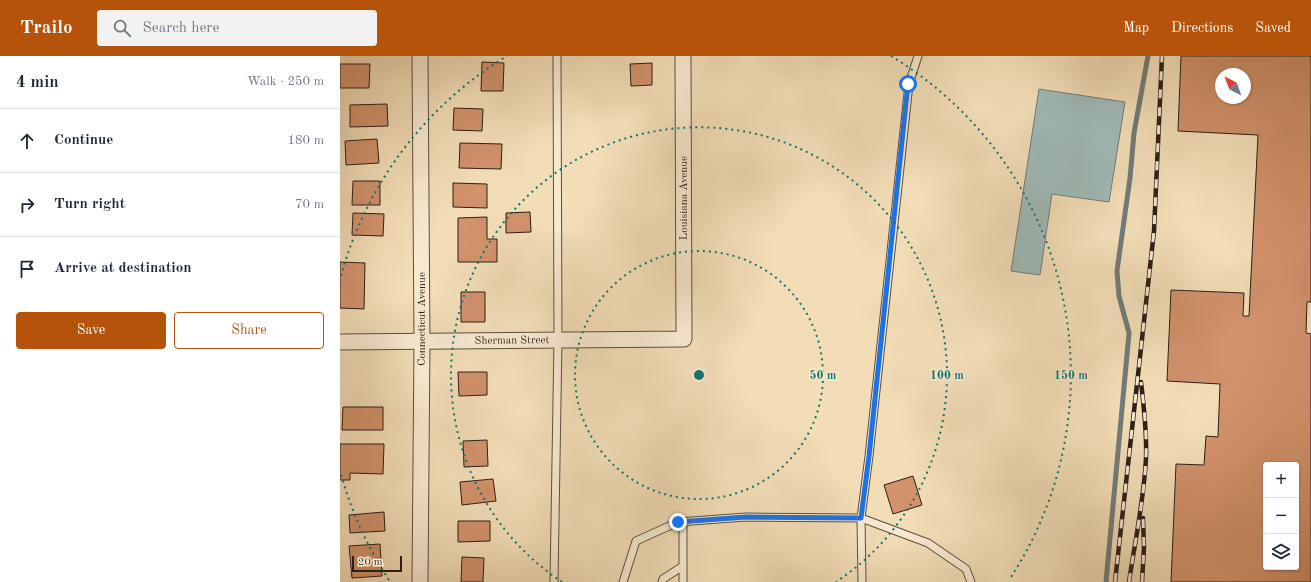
<!DOCTYPE html>
<html lang="en">
<head>
<meta charset="utf-8">
<style>
  body { margin:0; font-family:"Old Standard TT",serif; background:#f2f2f3; color:#1f2937 }
  .controls { position:absolute; right:12px; bottom:12px; display:grid; overflow:hidden; border-radius:4px; box-shadow:0 1px 3px #0004 }
  .controls button { width:36px; height:36px; display:grid; place-items:center; padding:0; border:0; border-bottom:1px solid #e0e1e3; background:#fff; color:#1f2937; font:20px sans-serif }
  .compass { position:absolute; left:875px; top:12px; width:36px; height:36px; border-radius:50%; background:#fff; box-shadow:0 1px 3px #0004; rotate:319deg }
  .scale { position:absolute; left:12px; bottom:10px; width:50px; box-sizing:border-box; padding-left:4px; border:2px solid #2b1f17; border-top:0; font-size:11px; line-height:14px; white-space:nowrap; color:#2b1f17; -webkit-text-stroke:3px #f7e9d0; paint-order:stroke }
  .stop { position:absolute; width:12px; height:12px; margin:-9px; border:3px solid #1a73e8; border-radius:50%; background:#fff }
  .stop.end { background:#1a73e8; border-color:#fff; box-shadow:0 1px 4px #0008 }
  .list { margin:0; padding:0; list-style:none }
  h2 { display:flex; justify-content:space-between; align-items:center; height:52px; margin:0; padding:0 16px; font-size:17px }
  h2 small { font-size:13px; font-weight:400; color:#747a83 }
  .list li { display:grid; grid-template-columns:26px 1fr auto; gap:12px; align-items:center; box-sizing:border-box; height:64px; padding:0 16px; border-top:1px solid #e0e1e3 }
  .list b { display:block; font-size:15px; white-space:nowrap }
  .list em { font-size:13px; font-style:normal; color:#747a83 }
  .actions { display:flex; gap:8px; padding:12px 16px }
  .actions a { flex:1; padding:9px 0; border:1px solid #b45309; border-radius:4px; text-align:center; font-size:14px; color:#b45309 }
  .actions .main { background:#b45309; color:#fff }
  .icon { flex:none; width:22px; height:22px; fill:none; stroke:currentColor; stroke-width:2; stroke-linecap:round; stroke-linejoin:round }
  .map { position:relative; flex:none; width:971px; height:526px; overflow:hidden }
  header { display:flex; align-items:center; gap:24px; box-sizing:border-box; height:56px; padding:0 20px; background:#b45309; color:#fff }
  header strong { font-size:19px }
  nav { display:flex; gap:22px; margin-inline-start:auto; font-size:14px }
  .search { width:280px; height:36px; background:#f2f2f3; display:flex; align-items:center; gap:10px; box-sizing:border-box; padding:0 14px; border-radius:4px; color:#747a83; font-size:15px }
  main { display:flex }
  aside { flex:1; background:#fff }
  .map>svg:first-child { display:block }
  .water { fill:#9fbab8; stroke:#717c78 }
  .lines { fill:none; stroke-linecap:round; stroke-linejoin:round }
  .stream { stroke:#717c78; stroke-width:5 }
  .building { fill:#d1926c; stroke:#2b1f17; fill-rule:evenodd }
  .lane-casing { stroke:#5d4e3f; stroke-width:9 }
  .street-casing { stroke:#5d4e3f; stroke-width:17 }
  .lane { stroke:#f7e9d0; stroke-width:7 }
  .street { stroke:#f7e9d0; stroke-width:15 }
  .rail-casing { stroke:#2b1f17; stroke-width:4.5 }
  .rail { stroke:#f7e9d0; stroke-width:3; stroke-dasharray:9; stroke-linecap:butt }
  .route { stroke:#1a73e8; stroke-width:5 }
  .ring { fill:none; stroke:#0f766e; stroke-width:2; stroke-dasharray:2 4 }
  .labels { text-anchor:middle; dominant-baseline:central; stroke-width:3; stroke-linejoin:round; paint-order:stroke }
  .street-label { font-size:11px; fill:#2b1f17; stroke:#f7e9d0 }
  .centre { fill:#0f766e; stroke:#f7e9d0; stroke-width:2 }
  .ring-label { font-size:12px; text-anchor:middle; font-weight:bold; fill:#0f766e; stroke:#f7e9d0; stroke-width:3; stroke-linejoin:round; paint-order:stroke }
</style>
</head>
<body>
<header>
<strong>Trailo</strong>
<div class="search"><svg class="icon" aria-label="search" viewBox="0 0 24 24"><circle cx="10" cy="10" r="6"/><path d="M15 15l6 6"/></svg>Search here</div>
<nav><a>Map</a><a>Directions</a><a>Saved</a></nav>
</header>
<main>
<aside>
<h2>4 min<small>Walk · 250 m</small></h2>
<ul class="list">
<li><svg class="icon" aria-label="ahead" viewBox="0 0 24 24"><path d="M12 20V5M6 11l6-6 6 6"/></svg><div><b>Continue</b></div><em>180 m</em></li>
<li><svg class="icon" aria-label="right" viewBox="0 0 24 24"><path d="M7 20v-9h11M14 6l5 5-5 5"/></svg><div><b>Turn right</b></div><em>70 m</em></li>
<li><svg class="icon" aria-label="arrive" viewBox="0 0 24 24"><path d="M6 21V4h12l-3 4 3 4H6"/></svg><div><b>Arrive at destination</b></div></li>
</ul>
<div class="actions"><a class="main">Save</a><a>Share</a></div>
</aside>
<div class="map">
<svg width="971" height="526" viewBox="0 0 971 526">
  <rect width="100%" height="100%" fill="#f2ddb7"/>
  <filter id="stains"><feTurbulence type="fractalNoise" baseFrequency=".005" numOctaves="4"/><feColorMatrix values="0 0 0 0 .2 0 0 0 0 .09 0 0 0 0 .02 0 0 0 .5 -.17"/></filter>
  <radialGradient id="worn" r=".72"><stop offset=".6" stop-color="#630" stop-opacity="0"/><stop offset="1" stop-color="#630" stop-opacity=".3"/></radialGradient>
  <path class="water" d="M699 33 785 46 769 146 712 138 700 219 671 215Z"/>
  <g class="lines">
    <path class="stream" d="M766 526 789 277 779 240 777 215 790 122 794 77 808 0"/>
  </g>
  <path class="building" d="M841 0H971V246H967L966 277 971 278V526H831L836 408 864 409 866 380 878 381 880 328 827 325 831 234 904 237 903 260H909L918 79 838 75ZM881 18H905V42H881ZM926 409H956V511H926Z
    M142 6 164 7 163 35H141Z
    M312 7V29L291 30 290 8Z
    M0 8H30L29 32H0Z
    M47 48 48 70 10 71V49Z
    M114 52 143 53 142 75 113 74Z
    M37 83 39 107 6 109 5 85Z
    M120 87 162 88 161 113 119 112Z
    M13 125H40V149H12Z
    M113 127 147 128V152L113 151Z
    M190 156 191 176 166 177V157Z
    M13 157 44 158 43 180 12 179Z
    M147 161V183H157V206H118V162Z
    M0 206 25 207 24 253 0 252Z
    M121 236H145V266H121Z
    M118 316H147V339L119 340Z
    M3 351H43V374H2Z
    M147 384 148 410 124 411 123 385Z
    M0 388H44L43 418 10 417V424H0Z
    M573 420 582 449 553 458 544 429Z
    M153 423 156 445 122 449 120 426Z
    M44 456 45 475 10 477 9 459Z
    M118 465H150V485L118 486Z
    M40 488 42 520 12 522 9 490Z
    M122 501 144 502 143 526H121Z"/>
  <g class="lines">
    <defs>
      <path id="lane" d="M214 526 218 284 217 0
        M283 526 296 485 338 466 406 461 521 462 588 487 626 513 631 526
        M322 526 323 523 343 510
        M343 526V466
        M522 526 521 462 529 400 569 28 578 0"/>
      <g id="street">
        <path id="s1" d="M0 286 344 283 343 0"/>
        <path d="M80 526 82 286 80 0"/>
      </g>
    </defs>
    <use href="#lane" class="lane-casing"/>
    <use href="#street" class="street-casing"/>
    <use href="#lane" class="lane"/>
    <use href="#street" class="street"/>
    <defs>
      <path id="rail" d="M775 526 814 175 822 0
        M789 526C795 485 804 444 806 402 807 376 804 351 801 326
        M802 526 804 491 803 462"/>
    </defs>
    <use href="#rail" class="rail-casing"/>
    <use href="#rail" class="rail"/>
  </g>
  <g class="lines">
    <path class="route" d="M338 466 406 461 521 462 529 400 568 28"/>
  </g>
  <g class="ring">
    <circle cx="359" cy="319" r="124"/>
    <path d="M222 526A248 248 0 1 1 496 526"/>
    <path d="M49 524A372 372 0 0 1 1 418M1 220A372 372 0 0 1 167 0M551 0A372 372 0 0 1 669 524"/>
  </g>
  <g class="labels">
    <g class="street-label">
      <text transform="translate(344 142) rotate(-90)">Louisiana Avenue</text>
      <text transform="translate(82 263) rotate(-90)">Connecticut Avenue</text>
      <text stroke="none"><textPath href="#s1" startOffset="172">Sherman Street</textPath></text>
    </g>
  </g>
  <circle cx="359" cy="319" r="6" class="centre"/>
  <g class="ring-label">
    <text x="483" y="323">50 m</text>
    <text x="607" y="323">100 m</text>
    <text x="731" y="323">150 m</text>
  </g>
  <rect width="100%" height="100%" filter="url(#stains)"/>
  <rect width="100%" height="100%" fill="url(#worn)"/>
</svg>
<div class="controls">
<button>+</button>
<button>−</button>
<button><svg class="icon" aria-label="layers" viewBox="0 0 24 24"><path d="M12 4l9 5-9 5-9-5zM3 14l9 5 9-5"/></svg></button>
</div>
<svg class="compass" viewBox="-18 -18 36 36"><path d="M0-13l5 13h-10z" fill="#e53935"/><path d="M0 13l5-13h-10z" fill="#747a83"/></svg>
<div class="scale">20 m</div>
<div class="stop" style="left:568px;top:28px"></div>
<div class="stop end" style="left:338px;top:466px"></div>
</div>
</main>
</body>
</html>
